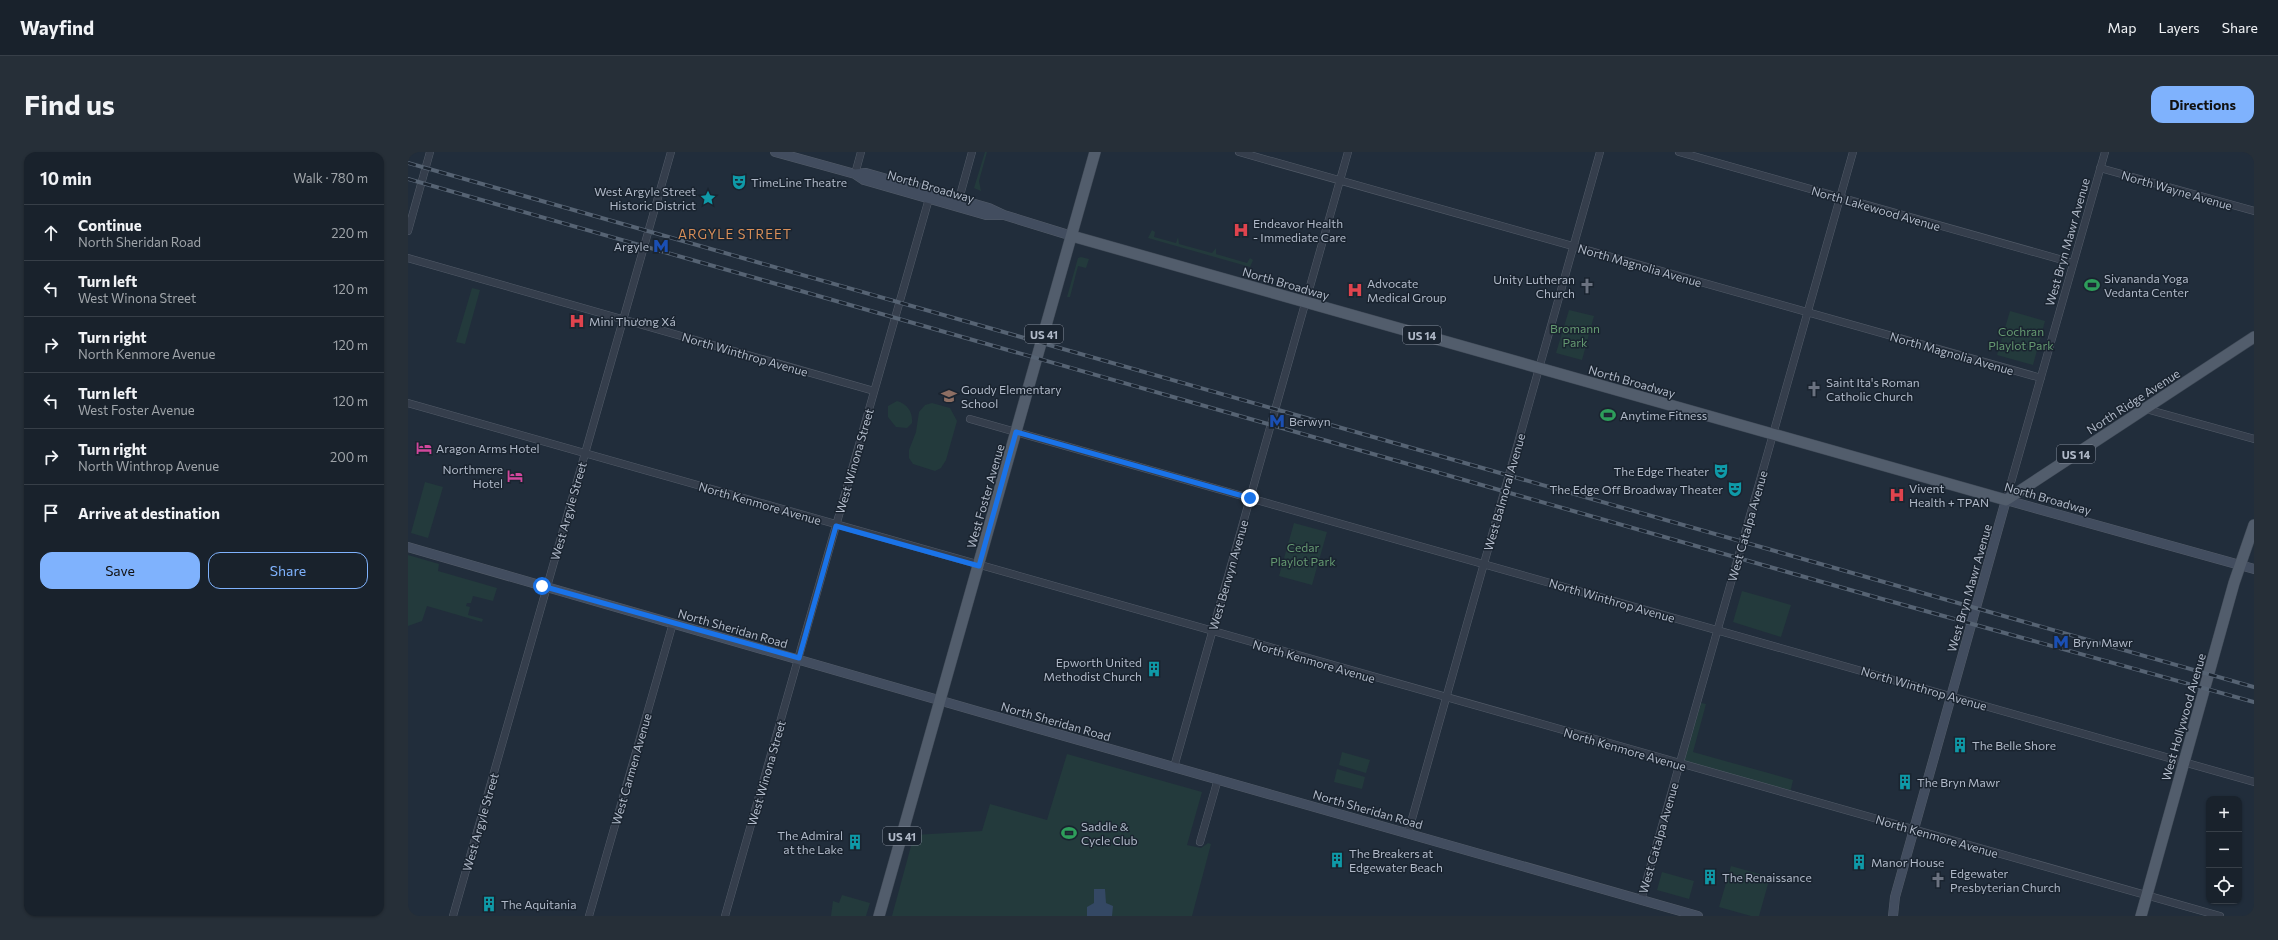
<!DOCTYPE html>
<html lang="en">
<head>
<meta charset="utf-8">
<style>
  body { margin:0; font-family:Commissioner,sans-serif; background:#262f38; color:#f1f3f6 }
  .controls { position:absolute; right:12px; bottom:12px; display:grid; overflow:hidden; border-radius:8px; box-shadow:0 1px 3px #0004 }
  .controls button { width:36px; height:36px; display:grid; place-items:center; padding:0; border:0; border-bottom:1px solid #373f48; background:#19222c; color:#f1f3f6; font:20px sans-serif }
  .stop { position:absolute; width:12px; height:12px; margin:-9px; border:3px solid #1a73e8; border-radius:50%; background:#fff }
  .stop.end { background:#1a73e8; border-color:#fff; box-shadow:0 1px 4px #0008 }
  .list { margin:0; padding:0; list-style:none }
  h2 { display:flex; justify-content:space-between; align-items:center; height:52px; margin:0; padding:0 16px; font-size:17px }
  h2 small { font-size:13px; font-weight:400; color:#9fa4a9 }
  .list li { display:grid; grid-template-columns:26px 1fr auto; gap:12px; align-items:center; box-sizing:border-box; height:56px; padding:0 16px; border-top:1px solid #373f48 }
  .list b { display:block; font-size:15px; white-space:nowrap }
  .list p { margin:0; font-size:13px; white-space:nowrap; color:#9fa4a9 }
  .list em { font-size:13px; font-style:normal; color:#9fa4a9 }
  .actions { display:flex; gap:8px; padding:12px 16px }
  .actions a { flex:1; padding:9px 0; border:1px solid #7fb2fd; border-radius:12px; text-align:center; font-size:14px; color:#7fb2fd }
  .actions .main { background:#7fb2fd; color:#111 }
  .icon { flex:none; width:22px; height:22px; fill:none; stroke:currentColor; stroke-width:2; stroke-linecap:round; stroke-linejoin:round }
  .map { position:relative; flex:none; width:1846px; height:764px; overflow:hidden; border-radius:12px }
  header { display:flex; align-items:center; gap:24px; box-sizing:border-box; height:56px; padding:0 20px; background:#19222c; border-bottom:1px solid #373f48 }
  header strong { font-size:19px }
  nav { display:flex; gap:22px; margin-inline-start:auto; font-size:14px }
  .intro { display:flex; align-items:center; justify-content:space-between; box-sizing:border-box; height:96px; padding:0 24px }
  h1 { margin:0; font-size:28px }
  .button { padding:10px 18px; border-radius:12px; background:#7fb2fd; color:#111; font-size:14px; font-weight:700 }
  main { display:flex; gap:24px; padding:0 24px }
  aside { flex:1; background:#19222c; border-radius:12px; box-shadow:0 1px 3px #0004 }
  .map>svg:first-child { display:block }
  .green { fill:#233a3c }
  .water { fill:#344864 }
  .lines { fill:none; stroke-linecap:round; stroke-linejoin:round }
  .street-casing { stroke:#535c69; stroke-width:8 }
  .secondary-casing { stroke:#535c69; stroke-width:10 }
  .primary-casing { stroke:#3e4855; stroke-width:12 }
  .street { stroke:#353e4c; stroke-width:7 }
  .secondary { stroke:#424d5f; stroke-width:9 }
  .primary { stroke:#525d6c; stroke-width:11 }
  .rail-casing { stroke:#566373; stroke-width:4 }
  .rail { stroke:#1a2430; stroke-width:2.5; stroke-dasharray:8; stroke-linecap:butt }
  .route { stroke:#1a73e8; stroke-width:5 }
  .labels { text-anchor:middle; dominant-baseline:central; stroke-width:3; stroke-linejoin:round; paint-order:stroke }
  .shield { fill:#1a2430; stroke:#838c9a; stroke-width:1 }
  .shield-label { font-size:11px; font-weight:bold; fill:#b0b9c8 }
  .poi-label { font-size:12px; fill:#b0b9c8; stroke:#1a2430; text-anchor:start }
  .street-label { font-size:12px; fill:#b0b9c8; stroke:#1a2430 }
  .park-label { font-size:12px; fill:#659a71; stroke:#1a2430 }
  .neighbourhood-label { font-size:13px; letter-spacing:1px; fill:#d98f59; stroke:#1a2430 }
</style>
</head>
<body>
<header>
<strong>Wayfind</strong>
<nav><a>Map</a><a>Layers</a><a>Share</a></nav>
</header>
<div class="intro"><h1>Find us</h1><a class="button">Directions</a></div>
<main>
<aside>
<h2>10 min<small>Walk · 780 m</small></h2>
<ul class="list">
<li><svg class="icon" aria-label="ahead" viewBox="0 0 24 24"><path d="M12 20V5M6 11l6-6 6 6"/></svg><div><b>Continue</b><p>North Sheridan Road</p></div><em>220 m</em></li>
<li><svg class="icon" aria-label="left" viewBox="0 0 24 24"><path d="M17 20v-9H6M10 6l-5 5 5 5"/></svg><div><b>Turn left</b><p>West Winona Street</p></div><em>120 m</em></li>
<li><svg class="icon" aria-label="right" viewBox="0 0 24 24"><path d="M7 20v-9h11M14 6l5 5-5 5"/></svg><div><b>Turn right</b><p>North Kenmore Avenue</p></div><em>120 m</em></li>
<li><svg class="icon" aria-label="left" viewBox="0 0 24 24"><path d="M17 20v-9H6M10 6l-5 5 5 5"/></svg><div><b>Turn left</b><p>West Foster Avenue</p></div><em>120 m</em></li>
<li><svg class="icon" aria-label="right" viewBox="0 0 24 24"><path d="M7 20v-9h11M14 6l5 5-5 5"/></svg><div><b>Turn right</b><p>North Winthrop Avenue</p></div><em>200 m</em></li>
<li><svg class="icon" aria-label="arrive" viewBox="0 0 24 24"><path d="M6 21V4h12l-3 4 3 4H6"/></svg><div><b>Arrive at destination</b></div></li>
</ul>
<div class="actions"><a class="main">Save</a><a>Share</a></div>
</aside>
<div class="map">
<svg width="1846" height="764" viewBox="0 0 1846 764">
  <rect width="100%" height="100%" fill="#212d3b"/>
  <path class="green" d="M577 0H579L571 29 573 39 566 36Z
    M297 77 309 80 307 86 295 83Z
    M744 78 747 80 746 85 768 91 770 85 771 92 804 101 808 96V102L839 111 842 106 845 108 842 115 740 86Z
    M673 105 681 107 678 116 670 114 662 145H659L670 106Z
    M64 136 72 138 57 192 48 190Z
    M1161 158 1186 164 1174 208 1148 201Z
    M1602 159 1637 169 1625 213 1589 203Z
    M489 249C500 252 505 261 504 271L499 276 488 275 480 265V254Z
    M524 251 542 256 549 269 538 308 533 316 527 319 505 312 501 306V298L508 280 511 260 517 253Z
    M17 330 35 335 20 386 3 381Z
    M886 371 919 380 904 433 871 424Z
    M0 403 31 412 30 419 89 436 85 449 65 444 63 451H59L58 454 62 455 60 463 75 467 74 470 19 454 14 469 0 474Z
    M1334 439 1383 453 1373 485 1325 470Z
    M1293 551 1298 552 1285 600 1385 628 1382 641 1276 610Z
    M934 600 962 608 958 621 931 613Z
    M659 602 794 640 779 693 793 696 800 691 803 692 784 764H484L506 683 574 679 582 652 639 668Z
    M929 617 957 625 954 637 926 630Z
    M1323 714 1362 725 1351 764H1343L1311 755Z
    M1254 720 1286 729 1281 747 1249 738Z
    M434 743 462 751 458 764H423L425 749 431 751Z"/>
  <path class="water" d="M686 737H697L698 751 705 754 704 764H679V755L686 751Z"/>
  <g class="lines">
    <defs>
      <path id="street" d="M831 0 1633 226
        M1271 0 1665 111
        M1692 16 1846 59
        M447 22 453 0
        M551 47 564 0
        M0 79 22 0
        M0 106 466 239
        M0 251 1812 764
        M1738 257 1846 287
        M562 267 1846 630
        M1598 348 1697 0
        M766 615 940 0
        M1000 681 1192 0
        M792 690 810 627
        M1233 748 1445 0
        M45 764 263 0
        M181 764 265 471
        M317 764 522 43"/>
      <path id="secondary" d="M367 0 447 22 458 21 581 56 596 63 664 84
        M447 22 456 28 578 63H594
        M0 395 572 560 1290 764
        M1485 764 1487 745 1598 348 1846 417"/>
      <path id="primary" d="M664 84 1598 348 1846 185
        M471 764 687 0
        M1733 764 1826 431 1846 373"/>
    </defs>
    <use href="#street" class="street-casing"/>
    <use href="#secondary" class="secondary-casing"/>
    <use href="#primary" class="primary-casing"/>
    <use href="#street" class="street"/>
    <use href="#secondary" class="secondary"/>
    <use href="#primary" class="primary"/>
    <defs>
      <path id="rail" d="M0 11 1846 535
        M0 27 1467 445 1846 550"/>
    </defs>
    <use href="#rail" class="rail-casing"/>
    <use href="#rail" class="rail"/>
  </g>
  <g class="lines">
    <path class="route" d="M134 434 391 506 428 374 571 414 608 280 842 346"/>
  </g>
  <defs>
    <symbol id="theatre-bare" viewBox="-9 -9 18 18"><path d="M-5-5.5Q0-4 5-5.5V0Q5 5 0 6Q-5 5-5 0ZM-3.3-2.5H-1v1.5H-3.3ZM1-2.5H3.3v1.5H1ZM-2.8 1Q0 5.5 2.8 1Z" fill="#0f9aa8" stroke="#1a2430" stroke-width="2.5" paint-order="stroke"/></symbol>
    <symbol id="sight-bare" viewBox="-9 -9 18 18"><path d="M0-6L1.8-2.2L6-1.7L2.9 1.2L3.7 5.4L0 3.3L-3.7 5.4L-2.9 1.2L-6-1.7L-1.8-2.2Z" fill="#0f9aa8" stroke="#1a2430" stroke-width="2.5" paint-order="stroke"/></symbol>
    <symbol id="hospital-bare" viewBox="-9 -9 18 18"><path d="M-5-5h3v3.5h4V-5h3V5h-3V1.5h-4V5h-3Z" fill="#e0444e" stroke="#1a2430" stroke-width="2.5" paint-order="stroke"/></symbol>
    <symbol id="metro-bare" viewBox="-9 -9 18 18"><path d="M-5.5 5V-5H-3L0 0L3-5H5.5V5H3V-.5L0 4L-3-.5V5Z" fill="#1a4fb4" stroke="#1a2430" stroke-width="2.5" paint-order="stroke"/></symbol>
    <symbol id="stadium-bare" viewBox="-9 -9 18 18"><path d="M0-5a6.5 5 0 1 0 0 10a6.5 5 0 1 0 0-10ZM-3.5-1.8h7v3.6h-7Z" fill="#2e9e5b" stroke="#1a2430" stroke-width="2.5" paint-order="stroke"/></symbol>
    <symbol id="church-bare" viewBox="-9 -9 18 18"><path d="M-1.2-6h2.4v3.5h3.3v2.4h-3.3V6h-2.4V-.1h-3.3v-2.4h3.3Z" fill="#6b7280" stroke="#1a2430" stroke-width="2.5" paint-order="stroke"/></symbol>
    <symbol id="school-bare" viewBox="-9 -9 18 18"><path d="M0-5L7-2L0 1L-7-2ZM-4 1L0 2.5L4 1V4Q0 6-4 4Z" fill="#8d6e63" stroke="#1a2430" stroke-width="2.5" paint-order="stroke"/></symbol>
    <symbol id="hotel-bare" viewBox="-9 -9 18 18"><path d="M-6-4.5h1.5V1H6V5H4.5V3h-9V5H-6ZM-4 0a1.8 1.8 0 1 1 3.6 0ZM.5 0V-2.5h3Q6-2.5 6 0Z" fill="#d1479c" stroke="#1a2430" stroke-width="2.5" paint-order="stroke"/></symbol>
    <symbol id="building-bare" viewBox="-9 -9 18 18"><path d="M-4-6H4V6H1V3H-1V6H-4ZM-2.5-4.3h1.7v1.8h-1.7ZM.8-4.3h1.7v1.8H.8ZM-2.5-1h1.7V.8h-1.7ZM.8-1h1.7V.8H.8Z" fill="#0f9aa8" stroke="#1a2430" stroke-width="2.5" paint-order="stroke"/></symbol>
  </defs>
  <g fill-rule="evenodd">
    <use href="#theatre-bare" x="320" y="19" width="22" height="22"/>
    <use href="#sight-bare" x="289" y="35" width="22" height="22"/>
    <use href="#hospital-bare" x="822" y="67" width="22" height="22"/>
    <use href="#metro-bare" x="242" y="83" width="22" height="22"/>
    <use href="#stadium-bare" x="1673" y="122" width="22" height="22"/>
    <use href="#church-bare" x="1168" y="123" width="22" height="22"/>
    <use href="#hospital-bare" x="936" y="127" width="22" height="22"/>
    <use href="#hospital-bare" x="158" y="158" width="22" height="22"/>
    <use href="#church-bare" x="1395" y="226" width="22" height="22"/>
    <use href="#school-bare" x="530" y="233" width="22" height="22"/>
    <use href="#stadium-bare" x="1189" y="252" width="22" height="22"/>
    <use href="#metro-bare" x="858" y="258" width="22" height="22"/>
    <use href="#hotel-bare" x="5" y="285" width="22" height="22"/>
    <use href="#theatre-bare" x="1302" y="308" width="22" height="22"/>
    <use href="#hotel-bare" x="96" y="313" width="22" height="22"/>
    <use href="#theatre-bare" x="1316" y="326" width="22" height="22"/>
    <use href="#hospital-bare" x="1478" y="332" width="22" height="22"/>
    <use href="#metro-bare" x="1642" y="479" width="22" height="22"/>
    <use href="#building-bare" x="735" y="506" width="22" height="22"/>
    <use href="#building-bare" x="1541" y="582" width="22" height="22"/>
    <use href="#building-bare" x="1486" y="619" width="22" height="22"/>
    <use href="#stadium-bare" x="650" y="670" width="22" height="22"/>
    <use href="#building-bare" x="436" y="679" width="22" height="22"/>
    <use href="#building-bare" x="918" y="697" width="22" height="22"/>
    <use href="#building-bare" x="1440" y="699" width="22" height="22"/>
    <use href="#building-bare" x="1291" y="714" width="22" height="22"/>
    <use href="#church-bare" x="1519" y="717" width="22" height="22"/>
    <use href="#building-bare" x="70" y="741" width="22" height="22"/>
  </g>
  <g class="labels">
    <g class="shield">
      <rect x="617" y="173" width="38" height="18" rx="3"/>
      <rect x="995" y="174" width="38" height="18" rx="3"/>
      <rect x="1649" y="293" width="38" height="18" rx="3"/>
      <rect x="475" y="675" width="38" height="18" rx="3"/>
    </g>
    <g class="shield-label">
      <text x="636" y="182">US 41</text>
      <text x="1014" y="183">US 14</text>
      <text x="1668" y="302">US 14</text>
      <text x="494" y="684">US 41</text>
    </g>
    <g class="poi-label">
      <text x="343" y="30">TimeLine Theatre</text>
      <text x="288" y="39" text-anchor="end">West Argyle Street<tspan x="288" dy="14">Historic District</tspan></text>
      <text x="845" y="71">Endeavor Health<tspan x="845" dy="14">- Immediate Care</tspan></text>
      <text x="241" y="94" text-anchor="end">Argyle</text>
      <text x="1696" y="126">Sivananda Yoga<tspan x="1696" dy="14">Vedanta Center</tspan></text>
      <text x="1167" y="127" text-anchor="end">Unity Lutheran<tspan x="1167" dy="14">Church</tspan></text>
      <text x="959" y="131">Advocate<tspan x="959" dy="14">Medical Group</tspan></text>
      <text x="181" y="169">Mini Thương Xá</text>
      <text x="1418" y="230">Saint Ita's Roman<tspan x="1418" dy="14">Catholic Church</tspan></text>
      <text x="553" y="237">Goudy Elementary<tspan x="553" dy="14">School</tspan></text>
      <text x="1212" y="263">Anytime Fitness</text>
      <text x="881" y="269">Berwyn</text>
      <text x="28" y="296">Aragon Arms Hotel</text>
      <text x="95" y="317" text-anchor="end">Northmere<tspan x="95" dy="14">Hotel</tspan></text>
      <text x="1301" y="319" text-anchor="end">The Edge Theater</text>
      <text x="1501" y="336">Vivent<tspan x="1501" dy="14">Health + TPAN</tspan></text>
      <text x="1315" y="337" text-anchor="end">The Edge Off Broadway Theater</text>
      <text x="1665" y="490">Bryn Mawr</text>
      <text x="734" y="510" text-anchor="end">Epworth United<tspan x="734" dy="14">Methodist Church</tspan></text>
      <text x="1564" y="593">The Belle Shore</text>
      <text x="1509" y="630">The Bryn Mawr</text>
      <text x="673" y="674">Saddle &amp;<tspan x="673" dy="14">Cycle Club</tspan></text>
      <text x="435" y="683" text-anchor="end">The Admiral<tspan x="435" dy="14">at the Lake</tspan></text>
      <text x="941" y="701">The Breakers at<tspan x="941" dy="14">Edgewater Beach</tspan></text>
      <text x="1463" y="710">Manor House</text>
      <text x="1542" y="721">Edgewater<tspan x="1542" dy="14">Presbyterian Church</tspan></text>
      <text x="1314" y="725">The Renaissance</text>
      <text x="93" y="752">The Aquitania</text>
    </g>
    <g class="street-label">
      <text transform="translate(523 34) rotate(16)">North Broadway</text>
      <text transform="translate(1769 38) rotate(16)">North Wayne Avenue</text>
      <text transform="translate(1468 56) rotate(16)">North Lakewood Avenue</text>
      <text transform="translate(1659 90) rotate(-74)">West Bryn Mawr Avenue</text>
      <text transform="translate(1232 113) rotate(16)">North Magnolia Avenue</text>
      <text transform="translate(878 131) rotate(16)">North Broadway</text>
      <text transform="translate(1544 201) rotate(16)">North Magnolia Avenue</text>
      <text transform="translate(337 202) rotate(16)">North Winthrop Avenue</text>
      <text transform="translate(1224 229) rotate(16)">North Broadway</text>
      <text transform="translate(1725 249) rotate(-33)">North Ridge Avenue</text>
      <text transform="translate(446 309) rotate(-74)">West Winona Street</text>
      <text transform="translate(1096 340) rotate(-74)">West Balmoral Avenue</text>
      <text transform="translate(577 344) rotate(-74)">West Foster Avenue</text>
      <text transform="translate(1640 346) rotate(16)">North Broadway</text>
      <text transform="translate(352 351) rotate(16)">North Kenmore Avenue</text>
      <text transform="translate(160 359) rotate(-74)">West Argyle Street</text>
      <text transform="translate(1339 374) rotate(-74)">West Catalpa Avenue</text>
      <text transform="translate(820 423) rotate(-74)">West Berwyn Avenue</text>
      <text transform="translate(1561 436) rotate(-74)">West Bryn Mawr Avenue</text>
      <text transform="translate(1204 448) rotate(16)">North Winthrop Avenue</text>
      <text transform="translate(325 476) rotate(16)">North Sheridan Road</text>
      <text transform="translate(906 509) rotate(16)">North Kenmore Avenue</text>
      <text transform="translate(1516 536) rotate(16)">North Winthrop Avenue</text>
      <text transform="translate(1775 565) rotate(-74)">West Hollywood Avenue</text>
      <text transform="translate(648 569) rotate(16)">North Sheridan Road</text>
      <text transform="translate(1217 597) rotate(16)">North Kenmore Avenue</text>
      <text transform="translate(223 617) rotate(-74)">West Carmen Avenue</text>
      <text transform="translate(358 621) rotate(-74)">West Winona Street</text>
      <text transform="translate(960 657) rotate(16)">North Sheridan Road</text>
      <text transform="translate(72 670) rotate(-74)">West Argyle Street</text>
      <text transform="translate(1529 684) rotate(16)">North Kenmore Avenue</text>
      <text transform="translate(1250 686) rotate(-74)">West Catalpa Avenue</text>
    </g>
    <g class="park-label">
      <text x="1167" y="176">Bromann<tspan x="1167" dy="14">Park</tspan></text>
      <text x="1613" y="179">Cochran<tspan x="1613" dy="14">Playlot Park</tspan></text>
      <text x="895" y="395">Cedar<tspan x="895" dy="14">Playlot Park</tspan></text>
    </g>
    <g class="neighbourhood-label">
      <text x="327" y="82">ARGYLE STREET</text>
    </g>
  </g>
</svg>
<div class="controls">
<button>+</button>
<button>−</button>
<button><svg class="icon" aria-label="locate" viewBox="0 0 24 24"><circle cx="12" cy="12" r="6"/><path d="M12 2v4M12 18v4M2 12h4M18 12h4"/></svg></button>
</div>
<div class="stop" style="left:134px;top:434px"></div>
<div class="stop end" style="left:842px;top:346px"></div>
</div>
</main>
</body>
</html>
